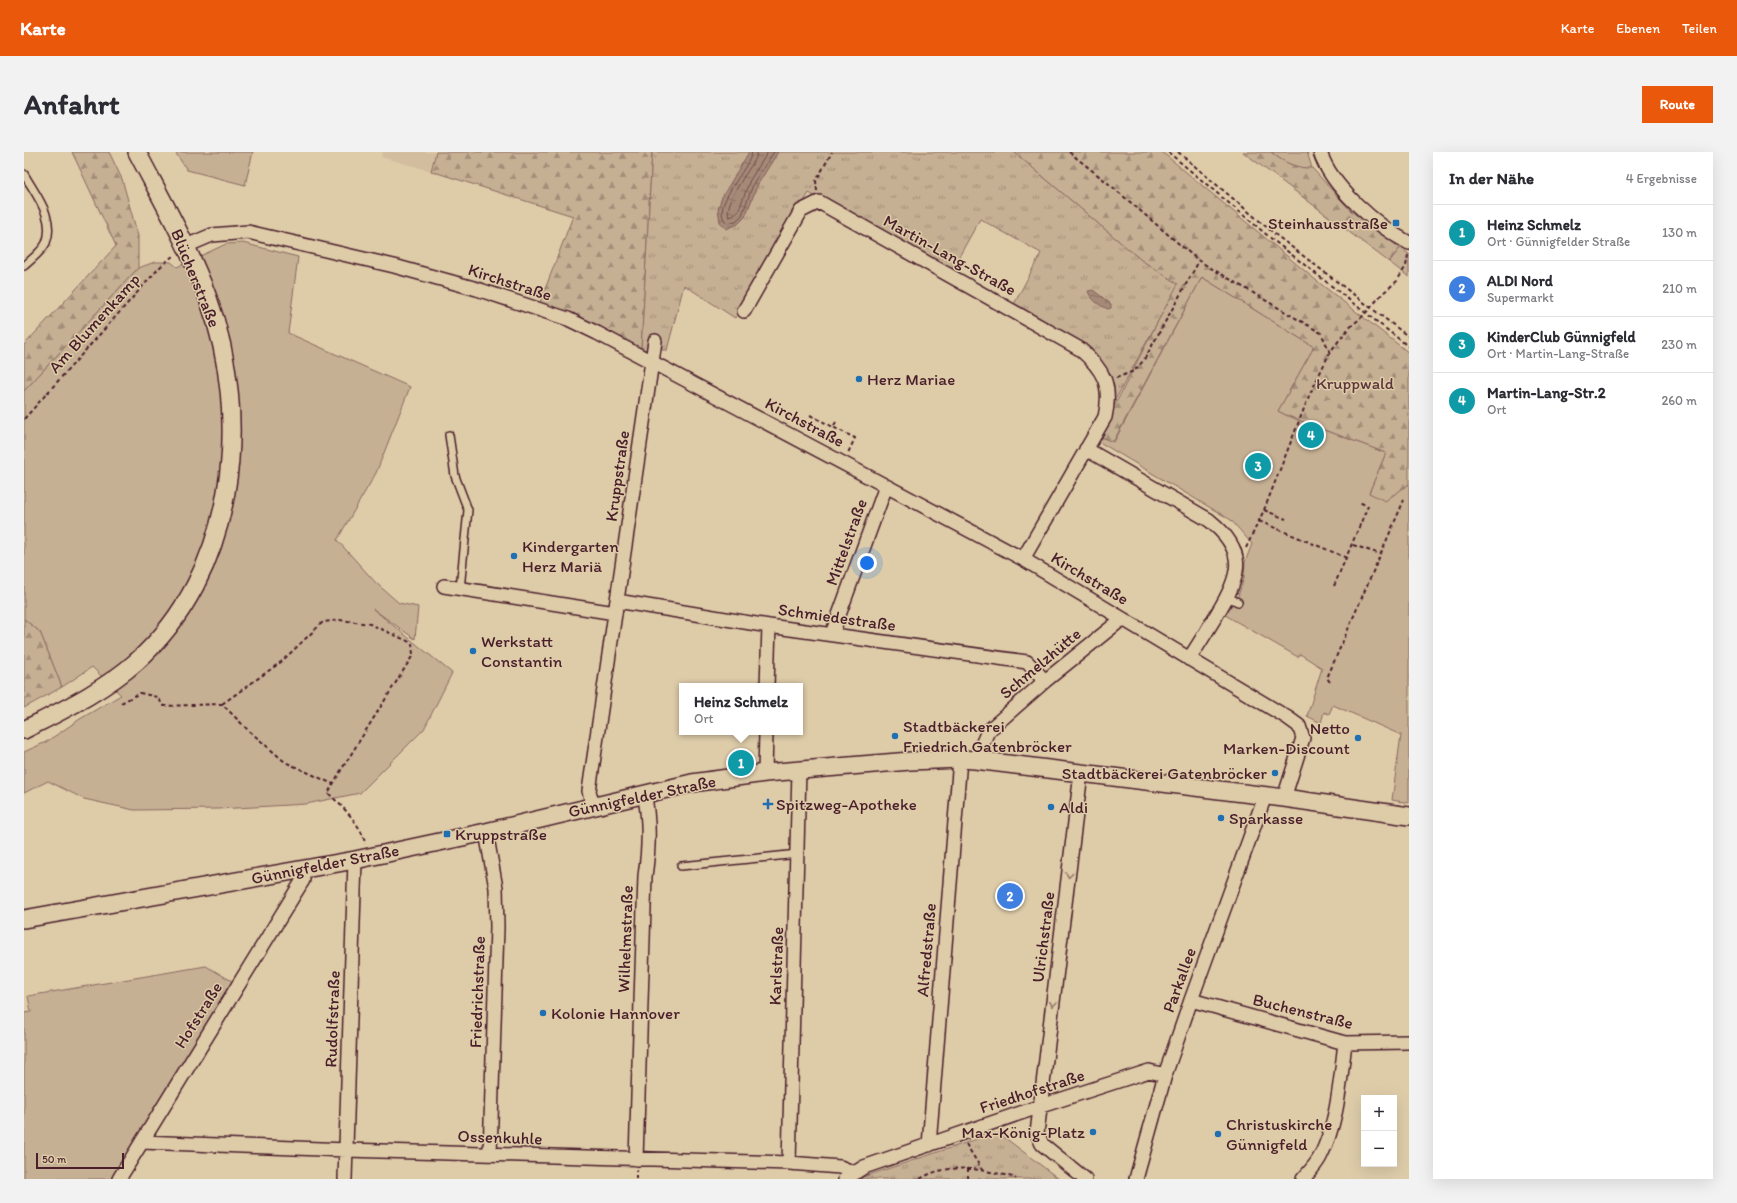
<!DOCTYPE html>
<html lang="de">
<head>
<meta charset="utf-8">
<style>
  body { margin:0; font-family:Itim,sans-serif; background:#f2f2f3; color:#2b2b33 }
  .controls { position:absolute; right:12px; bottom:12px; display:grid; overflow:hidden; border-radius:0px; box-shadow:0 4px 16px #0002 }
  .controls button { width:36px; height:36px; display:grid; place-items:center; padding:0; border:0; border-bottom:1px solid #e1e1e2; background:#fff; color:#2b2b33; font:20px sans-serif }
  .scale { position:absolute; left:12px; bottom:10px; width:88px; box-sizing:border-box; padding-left:4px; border:2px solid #4a1f2b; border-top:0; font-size:11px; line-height:14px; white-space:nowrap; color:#4a1f2b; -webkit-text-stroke:3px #decca9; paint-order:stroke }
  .you { position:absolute; left:843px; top:411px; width:14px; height:14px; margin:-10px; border:3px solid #fff; border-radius:50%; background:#1a73e8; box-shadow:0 0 0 6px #1a73e833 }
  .badge { display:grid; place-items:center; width:26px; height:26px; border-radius:50%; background:#ea580c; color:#fff; font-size:13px; font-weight:700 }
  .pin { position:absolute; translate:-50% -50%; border:2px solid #fff; box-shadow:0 1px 4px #0006 }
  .popup { position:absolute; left:655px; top:531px; width:124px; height:52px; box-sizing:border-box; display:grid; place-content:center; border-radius:0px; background:#fff; filter:drop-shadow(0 1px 3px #0005); font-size:13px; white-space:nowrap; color:#7c7c81 }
  .popup b { font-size:15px; color:#2b2b33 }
  .popup::after { content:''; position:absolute; left:50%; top:100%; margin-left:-8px; border:8px solid transparent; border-top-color:#fff }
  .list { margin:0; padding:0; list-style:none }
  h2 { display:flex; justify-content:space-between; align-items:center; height:52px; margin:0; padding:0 16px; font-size:17px }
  h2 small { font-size:13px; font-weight:400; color:#7c7c81 }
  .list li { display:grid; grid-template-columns:26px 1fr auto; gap:12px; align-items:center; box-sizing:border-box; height:56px; padding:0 16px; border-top:1px solid #e1e1e2 }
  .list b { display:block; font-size:15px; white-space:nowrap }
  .list p { margin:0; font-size:13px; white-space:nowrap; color:#7c7c81 }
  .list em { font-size:13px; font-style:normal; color:#7c7c81 }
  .map { position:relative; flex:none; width:1385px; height:1027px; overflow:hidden; border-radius:0px }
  header { display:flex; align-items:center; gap:24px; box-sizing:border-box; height:56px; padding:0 20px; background:#ea580c; color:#fff }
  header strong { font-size:19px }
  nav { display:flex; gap:22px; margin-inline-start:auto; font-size:14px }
  .intro { display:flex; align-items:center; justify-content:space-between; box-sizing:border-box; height:96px; padding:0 24px }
  h1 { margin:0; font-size:28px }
  .button { padding:10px 18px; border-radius:0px; background:#ea580c; color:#fff; font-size:14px; font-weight:700 }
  main { display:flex; gap:24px; padding:0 24px }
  aside { flex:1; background:#fff; border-radius:0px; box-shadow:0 4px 16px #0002 }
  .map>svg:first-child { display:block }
  .built { fill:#d2be9f }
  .green { fill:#c6b094; stroke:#886860 }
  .forest { fill:url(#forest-firs); stroke:#886860 }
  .park { fill:url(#park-tufts); stroke:#886860 }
  .water { fill:url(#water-ripples); stroke:#815f59 }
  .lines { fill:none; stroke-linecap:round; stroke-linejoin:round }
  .shore { stroke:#6f4a4a; stroke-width:1 }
  .service-casing { stroke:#4a1f2b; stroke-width:10 }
  .minor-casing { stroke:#4a1f2b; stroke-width:16 }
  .tertiary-casing { stroke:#4a1f2b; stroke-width:20 }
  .path { stroke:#4a1f2b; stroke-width:2; stroke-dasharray:4 3; stroke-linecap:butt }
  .service { stroke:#decca9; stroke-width:7 }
  .minor { stroke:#decca9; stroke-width:13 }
  .tertiary { stroke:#decca9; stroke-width:17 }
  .oneway { stroke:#94766a }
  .poi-dot { fill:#1f6fb2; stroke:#decca9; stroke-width:1.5 }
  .labels { text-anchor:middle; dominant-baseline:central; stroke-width:3; stroke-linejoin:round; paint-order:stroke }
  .poi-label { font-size:17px; fill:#4a1f2b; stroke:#decca9; text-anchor:start }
  .street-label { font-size:17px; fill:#4a1f2b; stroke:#decca9 }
  .park-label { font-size:17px; fill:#5d353b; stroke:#decca9 }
</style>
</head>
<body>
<header>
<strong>Karte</strong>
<nav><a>Karte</a><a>Ebenen</a><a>Teilen</a></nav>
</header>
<div class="intro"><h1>Anfahrt</h1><a class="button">Route</a></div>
<main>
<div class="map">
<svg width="1385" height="1027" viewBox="0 0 1385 1027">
  <defs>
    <pattern id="forest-firs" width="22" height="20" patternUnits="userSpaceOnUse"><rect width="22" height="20" fill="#c6b094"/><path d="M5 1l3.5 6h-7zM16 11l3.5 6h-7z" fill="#a38f79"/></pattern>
    <pattern id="park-tufts" width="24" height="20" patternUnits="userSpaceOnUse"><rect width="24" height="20" fill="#c6b094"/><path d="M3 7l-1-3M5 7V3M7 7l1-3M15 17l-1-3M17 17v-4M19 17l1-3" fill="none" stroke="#a38f79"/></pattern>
    <pattern id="water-ripples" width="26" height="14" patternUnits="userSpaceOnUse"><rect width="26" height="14" fill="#a68a78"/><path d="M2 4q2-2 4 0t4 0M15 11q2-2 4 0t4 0" fill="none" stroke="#897063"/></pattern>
  </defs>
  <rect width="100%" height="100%" fill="#decca9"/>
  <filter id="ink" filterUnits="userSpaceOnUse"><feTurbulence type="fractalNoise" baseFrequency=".025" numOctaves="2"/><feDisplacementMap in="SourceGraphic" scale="8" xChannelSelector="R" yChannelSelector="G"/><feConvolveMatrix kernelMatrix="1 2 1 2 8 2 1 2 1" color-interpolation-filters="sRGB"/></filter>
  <g filter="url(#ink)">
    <path class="built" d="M359 0H412L407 19 357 5Z"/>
    <path class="green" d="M151 0H229L221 33 163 18Z
      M1247 0H1283L1288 16C1273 17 1258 10 1247 0Z
      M219 91 274 105 264 181 386 235 352 321 313 388 352 431 375 451 394 455 391 487 349 457 428 521 400 577 336 641 282 652 195 657 110 658 60 647 24 629 0 641V600L22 590 56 567 97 543 68 515 38 535 16 480 0 467V239L114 116 131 110H147L153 115 202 92Z
      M1376 96 1385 102V125L1365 110Z
      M1178 125 1290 195 1254 259 1264 264 1362 301 1345 341 1385 332V651L1368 648 1377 583 1309 553 1305 562 1300 560 1297 571 1283 564 1298 516 1276 502 1274 505 1201 463 1214 444 1220 426 1221 410 1228 392 1207 368 1072 288 1075 284 1090 290Z
      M182 814 208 829 87 1027H0V861L7 860 4 844Z"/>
    <path class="forest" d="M48 0H85L98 27 114 84V116L0 239V193L92 94Z
      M412 0H628L617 198 515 153 549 64 407 19Z
      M990 0H1138L1293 129 1385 201V332L1361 349 1345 341 1362 301 1264 264 1254 259 1290 195 1178 125 1089 290 1075 284 1153 132 1117 108Z
      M1219 0H1247C1258 10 1273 17 1288 16L1327 59 1376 96 1365 110Z
      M0 467 16 480 38 535 0 556Z"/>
    <path class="park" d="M628 0H990L1117 108 1154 132 1089 252 1090 235 1082 216 1067 196 989 154 1017 101 956 67 927 119 785 41 711 166 660 133 643 198H617Z
      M968 982H976L1035 1027H833Z"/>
    <path class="water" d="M725 0H754L734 32 721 65 714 72 702 77 696 70 694 57 698 45Z
      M1069 138 1087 152V156L1084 157C1076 154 1066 147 1064 139Z"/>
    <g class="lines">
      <path class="shore" d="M728 0C726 17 684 56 703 71L712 69 718 63 730 30 750 0
        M733 0 732 6C725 18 699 52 705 65L709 64 714 60 726 28 744 0"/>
      <defs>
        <path id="service" d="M0 22C11 42 32 66 22 91 18 99 7 108 0 114
          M425 283 431 324 444 358 436 437
          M1203 445 1214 450
          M657 714 774 702"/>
        <path id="minor" d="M1296 0C1307 35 1353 74 1385 91
          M162 94 188 83 224 80 370 114 453 137 544 167 573 181 862 334 999 407 1264 566 1275 574 1279 586 1260 646
          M720 159 777 59 795 50 1056 197C1080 218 1088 233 1081 265L999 407
          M1062 297 1185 368C1224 399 1217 423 1193 462 1184 477 1175 492 1165 507
          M420 434 591 461
          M593 449 745 474 1003 510 1021 529
          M808 482 862 334
          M743 534 745 474
          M951 608 964 579 1021 529 1098 467
          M741 621 742 580
          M1057 621 1013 981 1018 992 1061 1027
          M569 654 565 639 631 189
          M462 680 472 736 473 775 466 1002
          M1167 848 1321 891 1385 890
          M118 990 323 998 765 1011 816 1015 831 1021
          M905 993 936 607
          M612 1007 621 724C625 697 626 668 620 641
          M765 1011 775 618
          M95 1027 279 728 278 717
          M321 1027 331 708
          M821 1027 840 1015 1017 954 1125 919 1141 923
          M1112 1027 1141 923 1167 848 1241 644
          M1279 1027C1285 1020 1292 1013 1296 1005 1314 970 1316 930 1321 891"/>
        <path id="tertiary" d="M0 578C39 558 79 539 112 510 212 421 228 267 184 146 165 95 138 48 113 0
          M0 767 331 708 462 680 668 631 741 621 886 609 936 607 951 608 1260 646 1385 664"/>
      </defs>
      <use href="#service" class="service-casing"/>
      <use href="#minor" class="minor-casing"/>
      <use href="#tertiary" class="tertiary-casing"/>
      <path class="path" d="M1045 0 1085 32 1175 109 1297 181 1306 200
        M1144 0 1249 88 1385 195
        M1154 0 1252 83 1385 185
        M793 39 792 29 808 0
        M1092 226 1110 219 1120 208 1175 109
        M786 263 809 275
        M0 267 136 115 150 103
        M812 270 809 275 831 286 824 301
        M1240 358 1262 367
        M1235 369 1323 406
        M1329 393 1356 402
        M1222 396 1240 358 1285 244 1306 200 1324 177 1340 163 1359 141 1373 129 1382 114 1384 103
        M1310 434 1344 354 1335 350
        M1306 530 1303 526 1380 348
        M97 551 116 541 133 545 140 554 198 552 223 577 261 610 309 632
        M198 552 257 510 299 470 316 468 346 472 388 491 389 503 316 620 304 641C317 653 339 674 341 692
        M942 992 958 1018
        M944 1016V1027
        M612 1027V1018
        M896 1027C925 1009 958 1018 989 1025L992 1027"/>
      <use href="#service" class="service"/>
      <use href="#minor" class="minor"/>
      <use href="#tertiary" class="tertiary"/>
    </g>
    <defs><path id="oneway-chevron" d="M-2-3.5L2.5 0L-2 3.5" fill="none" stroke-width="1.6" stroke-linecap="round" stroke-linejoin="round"/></defs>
    <g class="oneway">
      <use href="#oneway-chevron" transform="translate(1045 723) rotate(97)"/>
      <use href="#oneway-chevron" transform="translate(1029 852) rotate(97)"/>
    </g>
  </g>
  <g class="poi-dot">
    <rect x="1368" y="67" width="8" height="8" rx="2"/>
    <circle cx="835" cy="227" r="4"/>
    <circle cx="490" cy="404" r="4"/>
    <circle cx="449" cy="499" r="4"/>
    <circle cx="871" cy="584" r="4"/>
    <circle cx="1334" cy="586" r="4"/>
    <circle cx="1251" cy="621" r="4"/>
    <path d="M742 646h4v4h4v4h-4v4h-4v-4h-4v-4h4z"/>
    <circle cx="1027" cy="655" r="4"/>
    <circle cx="1197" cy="666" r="4"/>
    <rect x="419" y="678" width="8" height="8" rx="2"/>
    <circle cx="519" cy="861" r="4"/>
    <circle cx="1069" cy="980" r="4"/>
    <circle cx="1194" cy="982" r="4"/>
  </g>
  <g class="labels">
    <g class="poi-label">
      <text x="1364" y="71" text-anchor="end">Steinhausstraße</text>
      <text x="843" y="227">Herz Mariae</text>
      <text x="498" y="394">Kindergarten<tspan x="498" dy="20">Herz Mariä</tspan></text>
      <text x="457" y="489">Werkstatt<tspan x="457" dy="20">Constantin</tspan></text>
      <text x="879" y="574">Stadtbäckerei<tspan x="879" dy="20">Friedrich Gatenbröcker</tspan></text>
      <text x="1326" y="576" text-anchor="end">Netto<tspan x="1326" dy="20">Marken-Discount</tspan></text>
      <text x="1243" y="621" text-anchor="end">Stadtbäckerei Gatenbröcker</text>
      <text x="752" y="652">Spitzweg-Apotheke</text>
      <text x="1035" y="655">Aldi</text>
      <text x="1205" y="666">Sparkasse</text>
      <text x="431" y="682">Kruppstraße</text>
      <text x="527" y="861">Kolonie Hannover</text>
      <text x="1202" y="972">Christuskirche<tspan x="1202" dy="20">Günnigfeld</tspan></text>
      <text x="1061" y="980" text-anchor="end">Max-König-Platz</text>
    </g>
    <g class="street-label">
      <text transform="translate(926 103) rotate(29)">Martin-Lang-Straße</text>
      <text transform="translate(172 126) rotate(68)">Blücherstraße</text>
      <text transform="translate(486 130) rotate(18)">Kirchstraße</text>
      <text transform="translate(70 171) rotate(-48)">Am Blumenkamp</text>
      <text transform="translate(781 270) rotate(28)">Kirchstraße</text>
      <text transform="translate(593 324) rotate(-82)">Kruppstraße</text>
      <text transform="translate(822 390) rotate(-70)">Mittelstraße</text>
      <text transform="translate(1066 426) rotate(31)">Kirchstraße</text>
      <text transform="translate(813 465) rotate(8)">Schmiedestraße</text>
      <text transform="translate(1016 511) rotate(-40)">Schmelzhütte</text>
      <text transform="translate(618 644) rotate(-12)">Günnigfelder Straße</text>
      <text transform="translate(301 712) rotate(-11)">Günnigfelder Straße</text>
      <text transform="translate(1019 785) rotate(-83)">Ulrichstraße</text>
      <text transform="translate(601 787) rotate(-88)">Wilhelmstraße</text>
      <text transform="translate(902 798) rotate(-85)">Alfredstraße</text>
      <text transform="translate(752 814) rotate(-88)">Karlstraße</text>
      <text transform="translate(1155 828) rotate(-70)">Parkallee</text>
      <text transform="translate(453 840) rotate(-88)">Friedrichstraße</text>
      <text transform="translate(1279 859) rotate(14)">Buchenstraße</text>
      <text transform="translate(174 863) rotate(-58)">Hofstraße</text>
      <text transform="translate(308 867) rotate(-88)">Rudolfstraße</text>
      <text transform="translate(1008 939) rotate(-18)">Friedhofstraße</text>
      <text transform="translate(476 985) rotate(2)">Ossenkuhle</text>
    </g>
    <g class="park-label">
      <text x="1331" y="231">Kruppwald</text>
    </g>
  </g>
</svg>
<div class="controls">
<button>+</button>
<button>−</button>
</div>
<div class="scale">50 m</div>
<div class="you"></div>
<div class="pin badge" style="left:717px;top:611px;background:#0f9aa8">1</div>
<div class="popup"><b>Heinz Schmelz</b>Ort</div>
<div class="pin badge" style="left:986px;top:744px;background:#3f7fe0">2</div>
<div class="pin badge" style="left:1234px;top:314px;background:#0f9aa8">3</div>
<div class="pin badge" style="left:1287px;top:283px;background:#0f9aa8">4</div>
</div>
<aside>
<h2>In der Nähe<small>4 Ergebnisse</small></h2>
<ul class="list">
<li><span class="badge" style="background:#0f9aa8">1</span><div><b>Heinz Schmelz</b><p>Ort · Günnigfelder Straße</p></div><em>130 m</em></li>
<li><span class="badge" style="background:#3f7fe0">2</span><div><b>ALDI Nord</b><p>Supermarkt</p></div><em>210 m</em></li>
<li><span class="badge" style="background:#0f9aa8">3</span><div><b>KinderClub Günnigfeld</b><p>Ort · Martin-Lang-Straße</p></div><em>230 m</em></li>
<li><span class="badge" style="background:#0f9aa8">4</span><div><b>Martin-Lang-Str.2</b><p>Ort</p></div><em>260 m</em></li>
</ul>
</aside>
</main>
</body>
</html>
